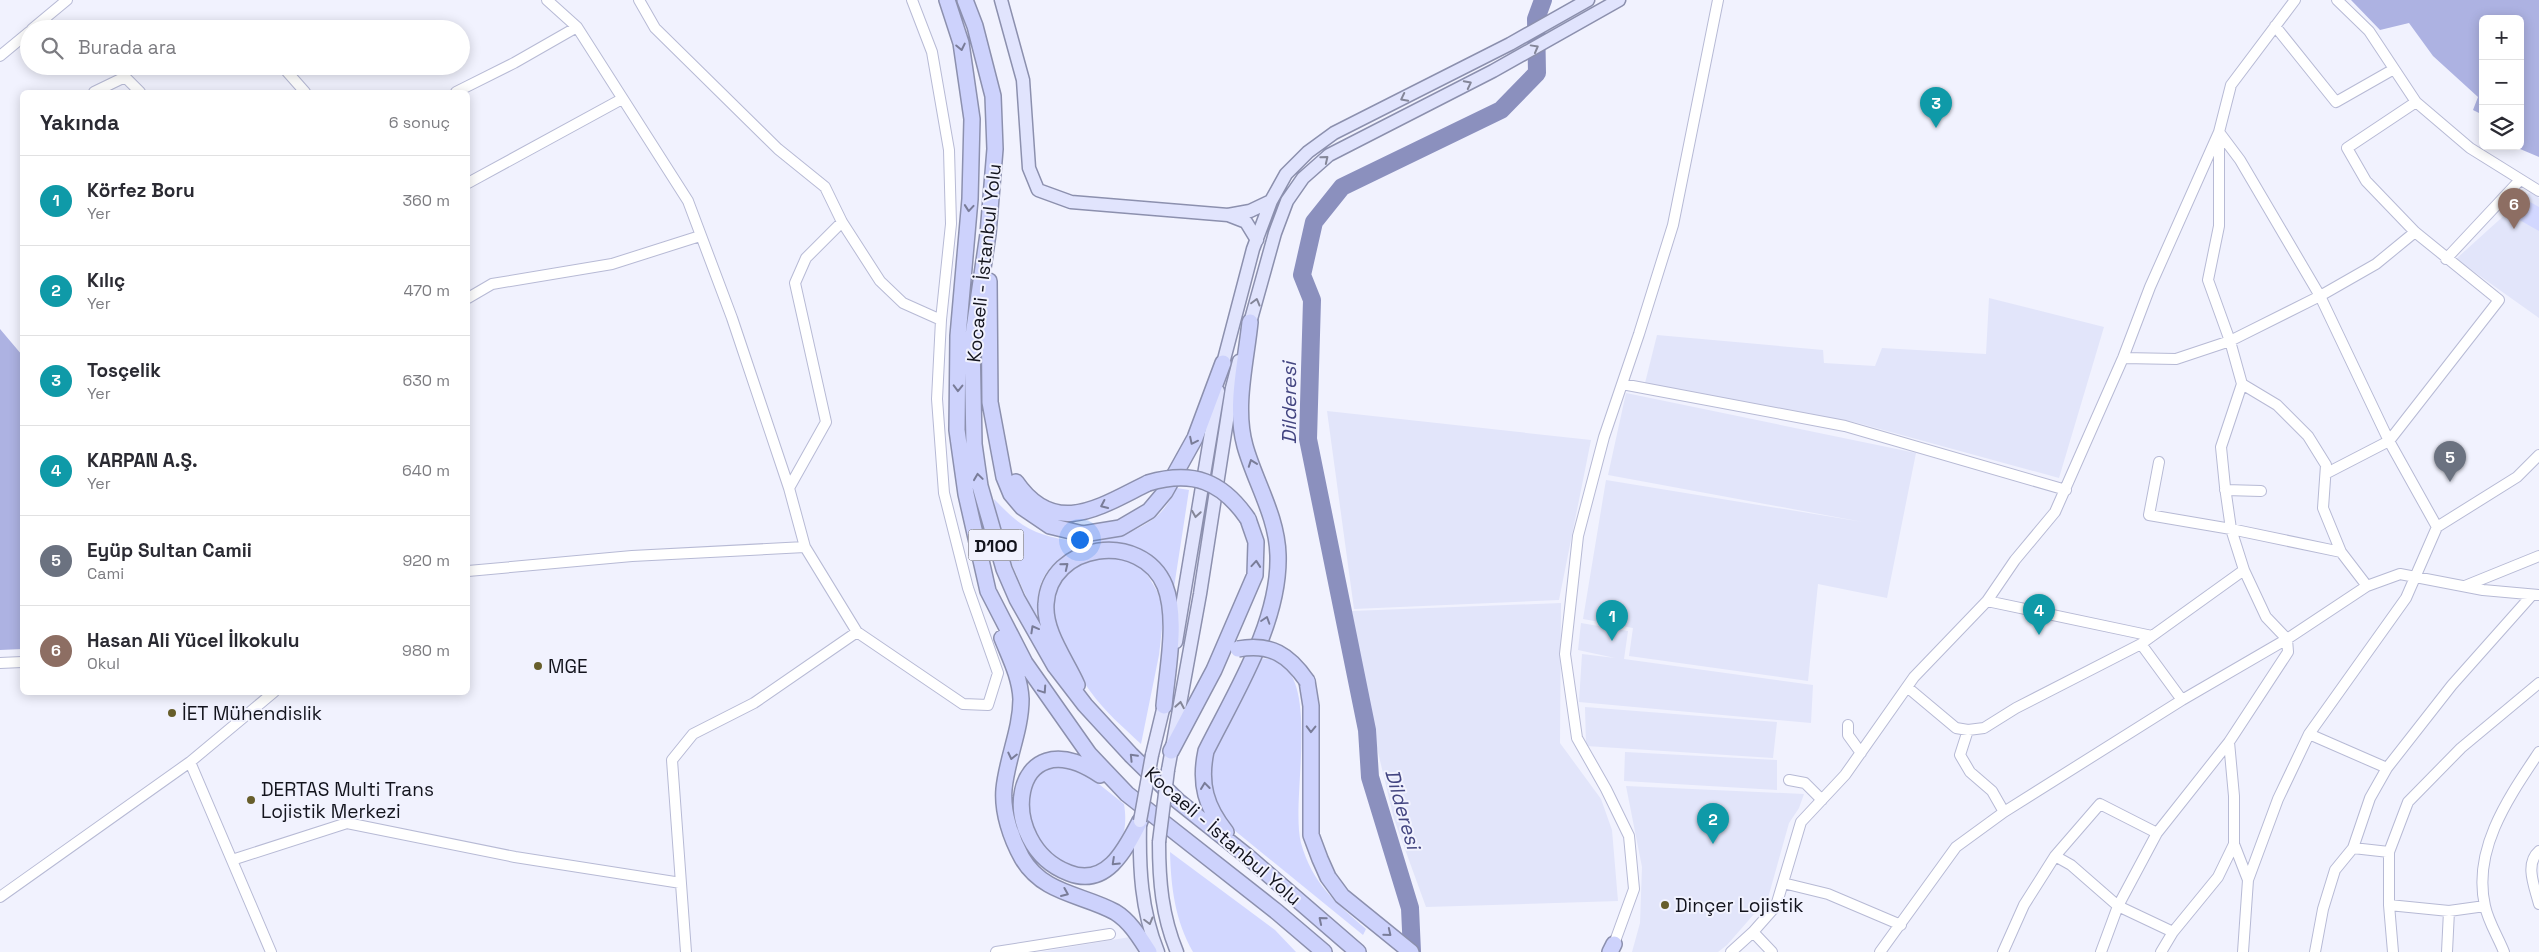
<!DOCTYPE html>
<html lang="tr">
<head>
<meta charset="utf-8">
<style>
  body { margin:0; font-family:"Space Grotesk",sans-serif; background:#f2f2f3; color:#2b2b33 }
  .controls { position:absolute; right:15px; top:15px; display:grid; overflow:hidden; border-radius:8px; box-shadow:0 2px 12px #0003 }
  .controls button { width:45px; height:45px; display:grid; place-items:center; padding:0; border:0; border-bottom:1px solid #e1e1e2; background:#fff; color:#2b2b33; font:25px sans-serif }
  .you { position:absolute; left:1079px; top:539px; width:18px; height:18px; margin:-12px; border:4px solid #fff; border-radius:50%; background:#1a73e8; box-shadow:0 0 0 8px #1a73e833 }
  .badge { display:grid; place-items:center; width:32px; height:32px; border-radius:50%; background:#b45309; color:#fff; font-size:16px; font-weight:700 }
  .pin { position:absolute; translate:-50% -41px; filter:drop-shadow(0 1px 2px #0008) }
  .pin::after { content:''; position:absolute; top:26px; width:18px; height:15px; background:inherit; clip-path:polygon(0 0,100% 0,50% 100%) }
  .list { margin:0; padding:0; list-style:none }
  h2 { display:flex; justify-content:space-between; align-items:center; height:65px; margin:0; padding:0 20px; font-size:21px }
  h2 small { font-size:16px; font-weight:400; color:#7c7c81 }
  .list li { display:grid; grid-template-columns:32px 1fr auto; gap:15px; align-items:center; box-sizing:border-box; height:90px; padding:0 20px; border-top:1px solid #e1e1e2 }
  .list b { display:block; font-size:19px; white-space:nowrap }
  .list p { margin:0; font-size:16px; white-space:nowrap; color:#7c7c81 }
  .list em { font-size:16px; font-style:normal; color:#7c7c81 }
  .icon { flex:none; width:28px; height:28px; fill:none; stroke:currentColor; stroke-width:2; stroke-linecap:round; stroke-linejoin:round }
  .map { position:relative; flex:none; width:2539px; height:952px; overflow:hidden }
  .search { position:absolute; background:#fff; box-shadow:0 2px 12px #0003; left:20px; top:20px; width:450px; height:55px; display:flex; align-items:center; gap:12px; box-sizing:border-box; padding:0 18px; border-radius:28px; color:#7c7c81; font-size:19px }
  .panel { position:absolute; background:#fff; box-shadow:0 2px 12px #0003; left:20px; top:90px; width:450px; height:605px; border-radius:8px }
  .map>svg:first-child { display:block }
  .built { fill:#e2e5fa }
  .green { fill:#d2d7ff }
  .forest { fill:#adb2e2 }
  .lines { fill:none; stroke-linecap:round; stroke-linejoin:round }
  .river { stroke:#8b90be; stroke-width:18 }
  .minor-casing { stroke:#b7bad5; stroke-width:12 }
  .major-casing { stroke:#8c90ae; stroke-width:15 }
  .highway-casing { stroke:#8c90ae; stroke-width:18 }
  .minor { stroke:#fff; stroke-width:10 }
  .major { stroke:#e1e4fd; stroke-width:12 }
  .highway { stroke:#cdd2fc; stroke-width:15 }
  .major-bridge-casing { stroke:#8c90ae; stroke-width:15; stroke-linecap:butt }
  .highway-bridge-casing { stroke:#8c90ae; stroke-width:18; stroke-linecap:butt }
  .major-bridge { stroke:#e1e4fd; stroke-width:12 }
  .highway-bridge { stroke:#cdd2fc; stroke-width:15 }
  .oneway { stroke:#797c98 }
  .oneway2 { stroke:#848698 }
  .poi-dot { fill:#675e2b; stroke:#f1f2fe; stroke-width:2 }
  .labels { text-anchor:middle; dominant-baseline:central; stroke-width:4; stroke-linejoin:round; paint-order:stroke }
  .shield { fill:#f1f2fe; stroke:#565760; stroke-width:1 }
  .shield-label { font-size:18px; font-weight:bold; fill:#13141d }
  .street-label { font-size:19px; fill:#13141d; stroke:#f1f2fe }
  .poi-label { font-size:19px; fill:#13141d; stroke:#f1f2fe; text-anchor:start }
  .water-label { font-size:20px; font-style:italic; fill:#434581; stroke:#f1f2fe }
</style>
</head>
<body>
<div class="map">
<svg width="2539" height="952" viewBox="0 0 2539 952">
  <rect width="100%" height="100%" fill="#f1f2fe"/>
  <path class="built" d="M2530 192 2539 198V318L2456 259Z
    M1989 298 2104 327 2059 478 1854 422 1645 383 1657 335 1823 350 1824 363 1875 366 1882 348 1986 354Z
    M1626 393 1916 453 1887 598 1818 584 1808 681 1629 656 1633 628 1583 619 1606 480 1863 522 1608 475Z
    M1327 411 1591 440 1559 600 1354 609Z
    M1561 603 1560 743 1601 799 1612 830 1618 901 1426 907 1394 819 1371 723 1352 611Z
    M1581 623 1628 631 1624 659 1813 685 1811 723 1579 702 1582 654 1615 658 1578 650Z
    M1585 707 1777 722 1773 758 1586 746Z
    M1625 752 1777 760V790L1624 781Z
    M1626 786 1804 794 1799 808 1789 823 1768 898 1727 945 1718 952H1632L1640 923 1642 867Z
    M1136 936 1145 952H1040Z"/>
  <path class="green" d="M2530 202 2539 207V231L2516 218Z
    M1177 488 1189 490 1173 594 1158 567C1136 560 1113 551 1091 547 1085 546 1075 550 1069 553 1040 570 1036 589 1037 621 1021 583 998 542 994 499 1003 508 1012 518 1023 525 1061 549 1122 545 1157 516 1165 509 1172 498 1177 488Z
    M1112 555 1133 562 1147 574 1157 591 1164 611 1159 655 1141 744C1123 727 1104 711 1090 691 1076 671 1055 631 1052 607 1050 590 1067 567 1082 561 1091 557 1103 557 1112 555Z
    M1258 658C1264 659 1272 658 1277 661 1321 682 1290 801 1301 843 1312 883 1336 903 1366 929L1363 935 1234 830 1221 817 1210 789 1212 755Z
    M1067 766 1085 773 1124 804C1135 869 1071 897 1035 837 1026 821 1029 800 1030 783L1045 767Z
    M1170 852 1275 930 1296 952H1193C1175 920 1171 888 1170 852Z"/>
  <path class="forest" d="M2351 0H2539V157L2513 146H2520V19H2483V115L2473 110 2478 97 2433 56 2409 23 2380 30Z
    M0 329 22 355V649L0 650Z"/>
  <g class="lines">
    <path class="river" d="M1412 952 1410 908 1370 777 1367 730 1308 439 1312 300 1302 275 1314 222 1342 187 1501 110 1537 73 1536 19 1543 0"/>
    <defs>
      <path id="minor" d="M547 0 577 27 688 201 732 318 789 488 805 547 857 632 963 704 988 705 998 673 968 588 944 493 937 399 941 320 951 224 949 150 932 52 912 0
        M639 0 655 28 778 149 825 187 842 222 880 281 903 303 941 320
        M2295 0 2231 85 2219 132 2240 160 2320 296 2389 441 2437 527
        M2337 0 2369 31 2416 102 2470 148 2539 191
        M2275 26 2336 102 2394 69
        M32 29 67 0
        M0 56 29 32
        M282 66 305 92
        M94 92 125 77 140 92
        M456 92 514 63 577 27
        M468 183 622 99
        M2446 259 2519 181
        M468 298 492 284 612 264 700 236
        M2123 358 2176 359 2230 341 2320 296 2376 264 2415 232
        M1622 384 1845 426 2066 490
        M2242 384 2277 405 2308 436 2326 465 2323 508 2341 552 2367 586
        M2159 462 2149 515 2231 529 2341 552
        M2327 473 2389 441 2499 300 2415 232 2366 181 2347 148 2416 102
        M789 488 826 422 795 283 806 258 842 222
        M2225 490 2261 491
        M468 571 632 556 805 547
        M2465 586 2539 556
        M1987 601 2152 636
        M2141 644 2182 700
        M0 663 22 662
        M1907 687 1956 728 1968 730 1984 728 2016 708 2141 644 2244 570
        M1848 725V735L1861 753
        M1968 730 1960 755 1970 772 1992 791 2004 812
        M2309 734 2387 768
        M2229 742 2234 796V844L2248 880 2243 952
        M190 762 271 952
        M1789 780 1805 783 1822 800
        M2353 848 2389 852
        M2539 851C2524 864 2535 888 2539 904
        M2055 856 2071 865 2118 906 2173 932
        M232 860 347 823 515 857 681 883
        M2248 880 2278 799 2309 734 2406 598 2437 527 2517 477 2539 455
        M1783 883 1828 894 1901 925
        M0 897 190 762 274 692
        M2389 905 2449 911 2485 906
        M1753 932 1772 952
        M1614 944 1634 889 1629 836 1606 789 1577 738 1565 654 1578 536 1604 437 1639 334 1673 225 1718 0
        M686 952 672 760 693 734 754 703 857 632
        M996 952 1110 934
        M1731 952 1753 932 1776 906 1801 822 1845 775 1914 677 1987 601 2015 560 2055 512 2123 358 2150 287 2219 132
        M1880 952 1956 847 2004 812 2182 700 2287 639 2367 586 2400 574 2483 590 2539 595
        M2003 952 2024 905 2055 856 2100 804 2157 833
        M2101 952 2118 906 2157 833 2229 742 2288 652 2287 639 2266 617 2244 570 2231 529 2225 487 2221 447 2242 384 2230 341 2208 280 2219 226V137
        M2161 952 2173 932 2218 877 2234 844
        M2315 952 2323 909 2335 870 2353 848 2370 798 2387 768 2452 685 2532 595
        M2393 952 2389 905V852L2408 802 2461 748 2539 683
        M2447 952 2449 911
        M2504 952C2498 937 2488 921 2485 906 2472 849 2509 797 2539 752"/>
      <path id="major" d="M1001 0 1023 80 1029 168 1038 190 1071 202 1228 215
        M1257 240 1246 222 1228 215 1250 211 1271 201
        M1248 330 1275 233 1287 201 1303 178 1329 155 1493 71 1619 0
        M1221 371 1253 249 1271 201 1286 174 1308 152 1334 133 1510 44 1588 0
        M1176 642 1218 391
        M1152 755 1166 697
        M1168 770 1200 594 1232 388 1239 361
        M1140 823C1139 868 1141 910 1158 952
        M1159 842C1159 881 1162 916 1177 952"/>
      <path id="highway" d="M947 0 961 43 972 119 970 199 958 336 957 430 966 494 988 591 1025 663 1089 754 1127 794 1277 912 1324 952
        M965 0 975 26 993 96 995 149 988 234 972 342 974 444 980 486 1004 569 1017 599 1055 666 1085 705 1131 755 1178 801 1247 856 1358 952
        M989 281 990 402 1004 477 1011 494 1022 507 1050 526 1083 534 1120 528 1149 511 1165 492 1195 438 1223 363
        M1016 482C1055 539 1101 506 1148 483
        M1002 638C1010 658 1020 677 1021 699 1021 730 1007 758 1004 789 1002 812 1011 838 1022 858 1043 894 1082 894 1115 912 1130 921 1140 938 1149 952
        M1307 681 1311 706V835L1320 859 1328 877 1342 896 1411 952
        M1077 685C1066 660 1044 632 1046 604 1049 543 1142 530 1165 586 1178 619 1167 671 1164 706
        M1171 751 1214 670 1255 575 1256 542 1248 519
        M1100 775C1010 715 994 845 1069 873 1107 888 1126 848 1140 821
        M1226 832C1206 807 1199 784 1206 751 1235 693 1280 622 1278 555 1277 516 1255 482 1245 446 1234 407 1246 362 1250 322
        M1610 952 1614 944"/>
    </defs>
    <use href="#minor" class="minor-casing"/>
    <use href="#major" class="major-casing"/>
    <use href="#highway" class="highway-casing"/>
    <use href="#minor" class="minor"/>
    <use href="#major" class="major"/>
    <use href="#highway" class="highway"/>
    <defs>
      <path id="major-bridge" d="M1140 821 1152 755
        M1159 842 1168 770"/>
      <path id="highway-bridge" d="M1148 483C1193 470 1222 481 1248 519
        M1238 649C1271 643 1289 655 1307 681"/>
    </defs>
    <use href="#major-bridge" class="major-bridge-casing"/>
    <use href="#highway-bridge" class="highway-bridge-casing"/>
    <use href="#major-bridge" class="major-bridge"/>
    <use href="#highway-bridge" class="highway-bridge"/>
  </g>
  <defs><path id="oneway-chevron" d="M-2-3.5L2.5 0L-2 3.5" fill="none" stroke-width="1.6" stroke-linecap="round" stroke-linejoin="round" transform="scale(1.25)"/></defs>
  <g class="oneway">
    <use href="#oneway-chevron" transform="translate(961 47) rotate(78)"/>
    <use href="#oneway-chevron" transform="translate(969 208) rotate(95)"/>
    <use href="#oneway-chevron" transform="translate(958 388) rotate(91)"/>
    <use href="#oneway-chevron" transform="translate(1193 441) rotate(116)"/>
    <use href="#oneway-chevron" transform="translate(1252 463) rotate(-110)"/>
    <use href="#oneway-chevron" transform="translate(978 477) rotate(-98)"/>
    <use href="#oneway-chevron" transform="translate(1104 505) rotate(155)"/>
    <use href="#oneway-chevron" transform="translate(1256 564) rotate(-85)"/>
    <use href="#oneway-chevron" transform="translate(1065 566) rotate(-39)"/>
    <use href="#oneway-chevron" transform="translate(1266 620) rotate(-72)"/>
    <use href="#oneway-chevron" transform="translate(1034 629) rotate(-119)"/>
    <use href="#oneway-chevron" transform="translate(1043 690) rotate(56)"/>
    <use href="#oneway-chevron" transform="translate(1311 729) rotate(91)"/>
    <use href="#oneway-chevron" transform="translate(1012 756) rotate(103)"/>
    <use href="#oneway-chevron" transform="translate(1133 757) rotate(-134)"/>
    <use href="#oneway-chevron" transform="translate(1205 786) rotate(-97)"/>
    <use href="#oneway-chevron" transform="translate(1115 862) rotate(137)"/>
    <use href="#oneway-chevron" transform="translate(1065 893) rotate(23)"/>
    <use href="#oneway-chevron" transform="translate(1322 920) rotate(-140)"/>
    <use href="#oneway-chevron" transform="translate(1388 933) rotate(39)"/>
  </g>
  <g class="oneway2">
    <use href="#oneway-chevron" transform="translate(1535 48) rotate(-29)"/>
    <use href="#oneway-chevron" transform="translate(1468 84) rotate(-27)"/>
    <use href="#oneway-chevron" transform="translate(1404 98) rotate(153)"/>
    <use href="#oneway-chevron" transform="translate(1325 159) rotate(-39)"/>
    <use href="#oneway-chevron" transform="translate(1256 302) rotate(-75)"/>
    <use href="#oneway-chevron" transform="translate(1196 514) rotate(99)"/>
    <use href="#oneway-chevron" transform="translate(1180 705) rotate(-80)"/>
    <use href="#oneway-chevron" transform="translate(1149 921) rotate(75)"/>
  </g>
  <g class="poi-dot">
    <circle cx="538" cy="666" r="5"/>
    <circle cx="172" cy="713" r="5"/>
    <circle cx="251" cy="800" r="5"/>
    <circle cx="1665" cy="905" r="5"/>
  </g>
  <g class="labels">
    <rect class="shield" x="968.5" y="529.5" width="55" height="31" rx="4"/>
    <g class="shield-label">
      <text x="996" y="545">D100</text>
    </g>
    <g class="street-label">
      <text transform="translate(984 263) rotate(-84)">Kocaeli - İstanbul Yolu</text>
      <text transform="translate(1223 836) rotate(41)">Kocaeli - İstanbul Yolu</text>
    </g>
    <g class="poi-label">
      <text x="548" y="666">MGE</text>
      <text x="182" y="713">İET Mühendislik</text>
      <text x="261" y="789">DERTAS Multi Trans<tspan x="261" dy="22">Lojistik Merkezi</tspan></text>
      <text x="1675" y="905">Dinçer Lojistik</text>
    </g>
    <g class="water-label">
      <text transform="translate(1289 403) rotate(-90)">Dilderesi</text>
      <text transform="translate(1403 809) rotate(74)">Dilderesi</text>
    </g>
  </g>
</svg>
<div class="controls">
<button>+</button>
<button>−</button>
<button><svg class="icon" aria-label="layers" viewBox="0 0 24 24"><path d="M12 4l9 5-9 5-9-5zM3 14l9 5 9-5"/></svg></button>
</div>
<div class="you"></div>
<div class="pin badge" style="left:1612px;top:641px;background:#0f9aa8">1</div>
<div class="pin badge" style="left:1713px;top:844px;background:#0f9aa8">2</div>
<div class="pin badge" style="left:1936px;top:128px;background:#0f9aa8">3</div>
<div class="pin badge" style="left:2039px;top:635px;background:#0f9aa8">4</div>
<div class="pin badge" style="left:2450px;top:482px;background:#6b7280">5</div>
<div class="pin badge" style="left:2514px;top:229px;background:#8d6e63">6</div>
<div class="search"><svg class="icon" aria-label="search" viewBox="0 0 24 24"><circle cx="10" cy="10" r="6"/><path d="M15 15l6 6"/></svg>Burada ara</div>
<section class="panel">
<h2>Yakında<small>6 sonuç</small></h2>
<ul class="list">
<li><span class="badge" style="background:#0f9aa8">1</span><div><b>Körfez Boru</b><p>Yer</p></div><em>360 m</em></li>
<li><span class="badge" style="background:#0f9aa8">2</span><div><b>Kılıç</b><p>Yer</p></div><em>470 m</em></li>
<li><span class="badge" style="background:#0f9aa8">3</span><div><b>Tosçelik</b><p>Yer</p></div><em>630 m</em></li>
<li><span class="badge" style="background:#0f9aa8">4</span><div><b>KARPAN A.Ş.</b><p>Yer</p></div><em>640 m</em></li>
<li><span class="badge" style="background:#6b7280">5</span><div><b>Eyüp Sultan Camii</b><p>Cami</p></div><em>920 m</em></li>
<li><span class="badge" style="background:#8d6e63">6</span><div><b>Hasan Ali Yücel İlkokulu</b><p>Okul</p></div><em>980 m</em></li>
</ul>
</section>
</div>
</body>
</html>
